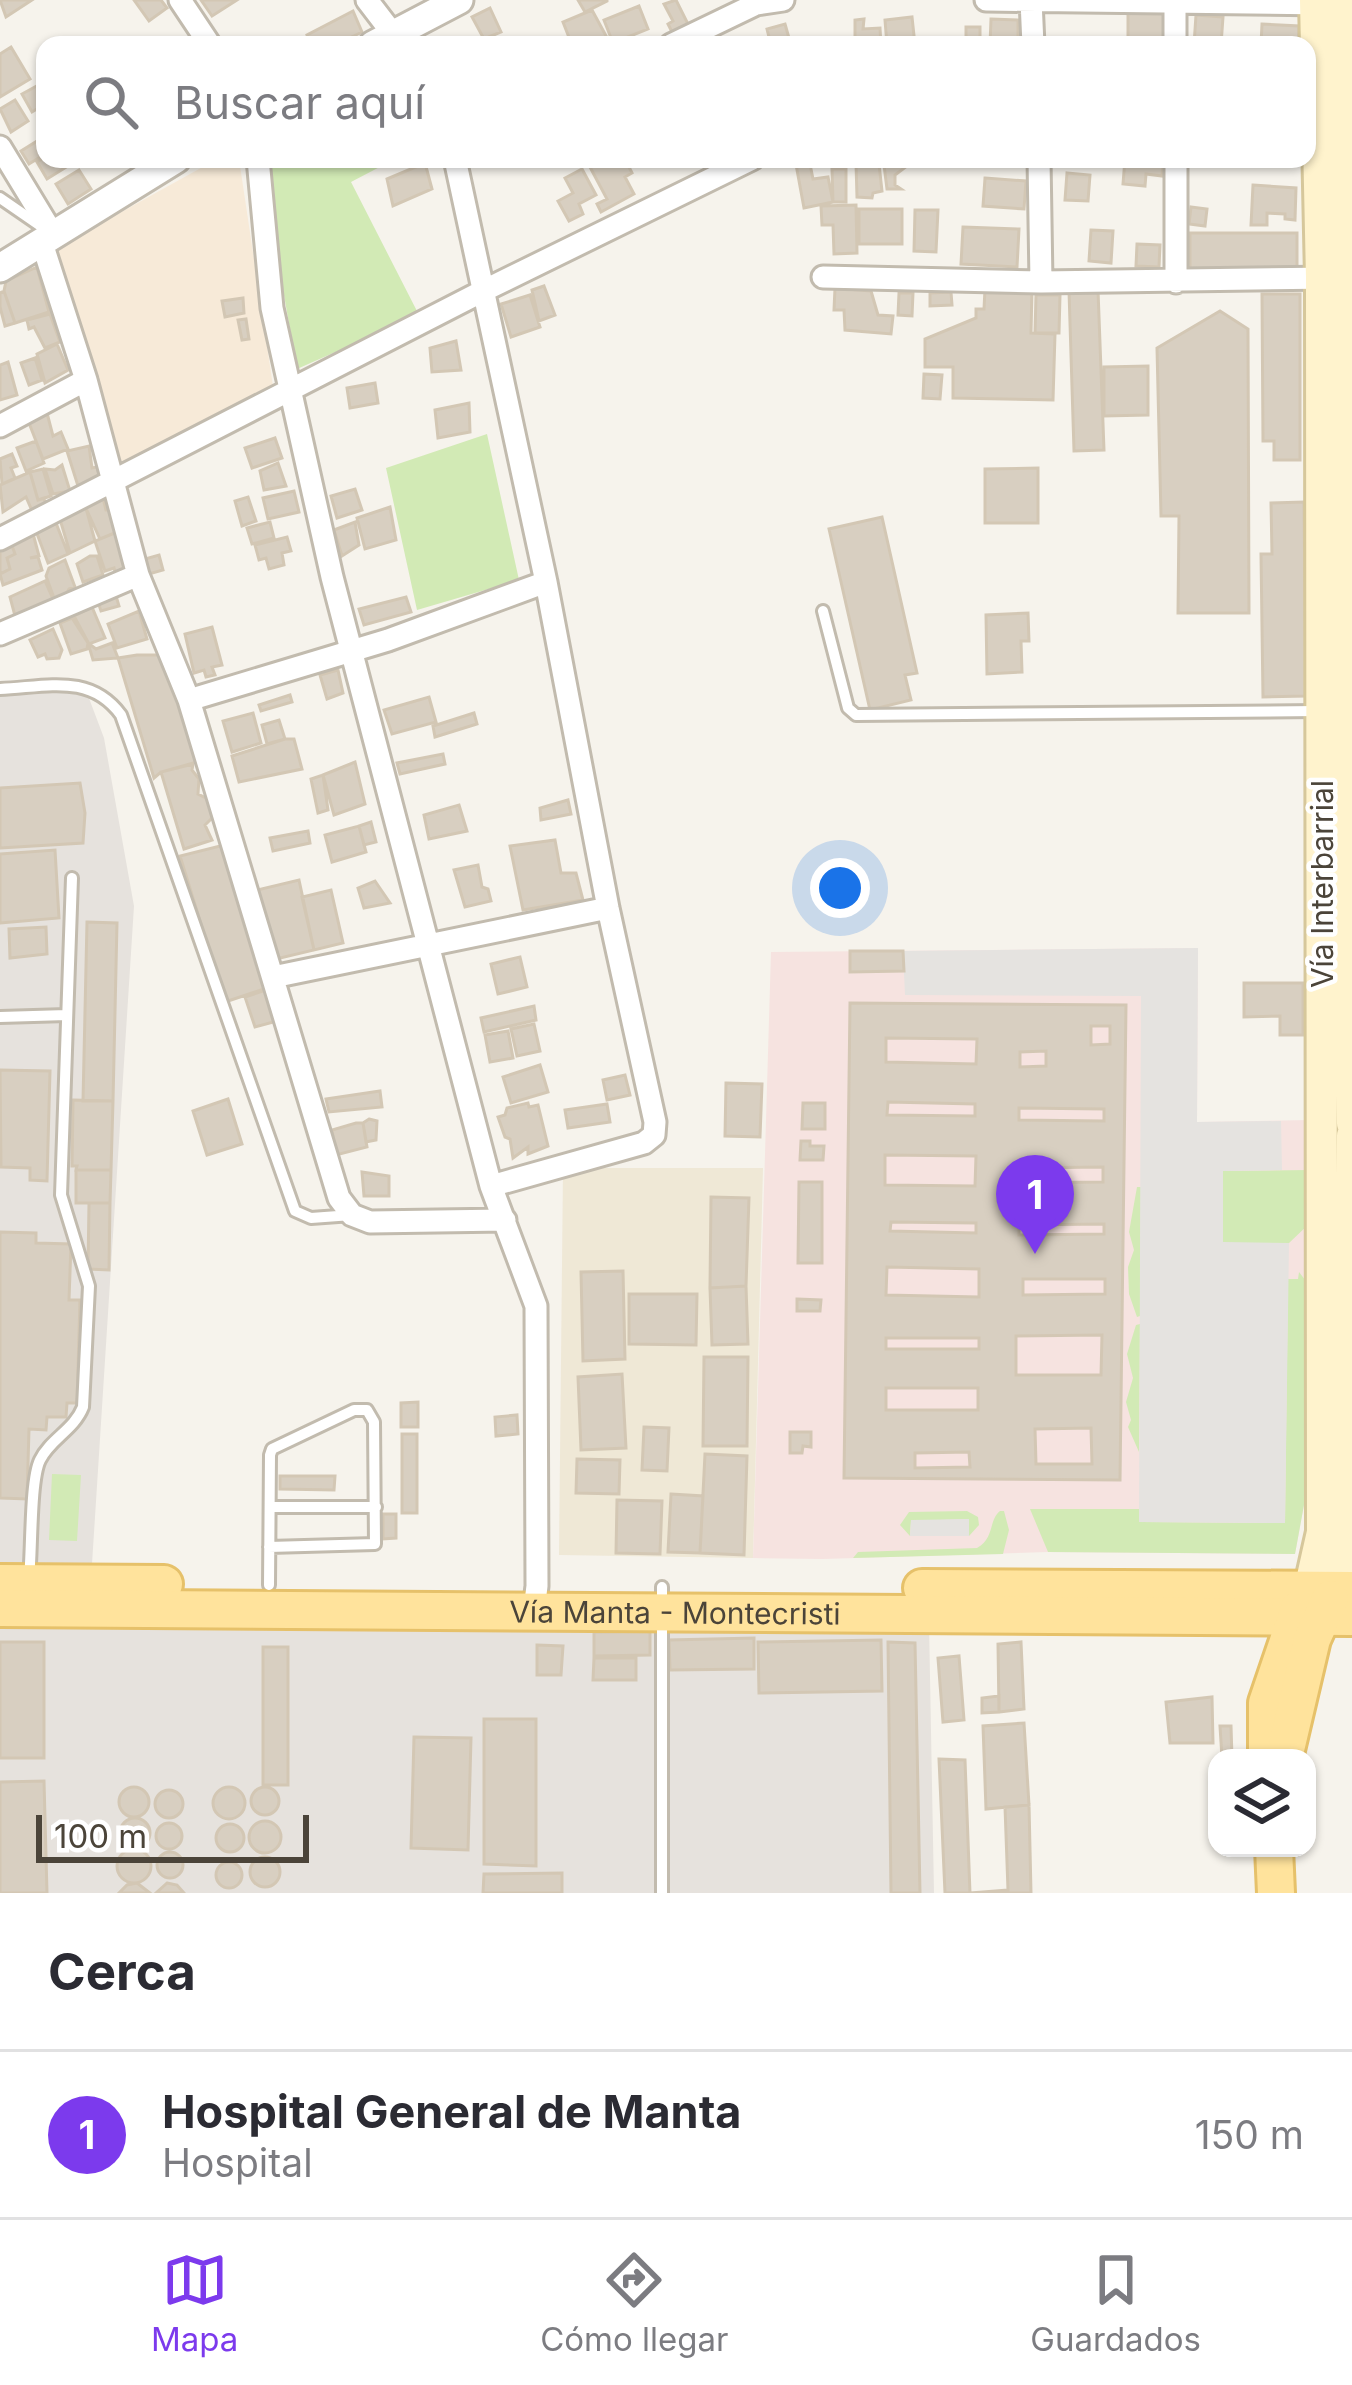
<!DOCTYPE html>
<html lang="es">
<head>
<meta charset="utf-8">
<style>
  body { margin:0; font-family:Inter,sans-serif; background:#f2f2f3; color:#2b2b33 }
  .controls { position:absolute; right:36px; bottom:36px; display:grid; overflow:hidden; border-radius:24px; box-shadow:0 3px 9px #0004 }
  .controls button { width:108px; height:108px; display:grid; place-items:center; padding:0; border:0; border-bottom:3px solid #e1e1e2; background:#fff; color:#2b2b33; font:60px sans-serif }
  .scale { position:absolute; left:36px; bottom:30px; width:273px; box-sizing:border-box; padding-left:12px; border:6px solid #4b4439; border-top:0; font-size:33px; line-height:42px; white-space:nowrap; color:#4b4439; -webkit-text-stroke:9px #fff; paint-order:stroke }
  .you { position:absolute; left:840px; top:888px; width:42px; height:42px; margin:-30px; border:9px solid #fff; border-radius:50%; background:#1a73e8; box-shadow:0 0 0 18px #1a73e833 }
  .badge { display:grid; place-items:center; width:78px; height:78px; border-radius:50%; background:#7c3aed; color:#fff; font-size:39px; font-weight:700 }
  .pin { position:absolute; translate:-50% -99px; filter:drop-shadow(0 3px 6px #0008) }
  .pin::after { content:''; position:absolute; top:63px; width:42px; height:36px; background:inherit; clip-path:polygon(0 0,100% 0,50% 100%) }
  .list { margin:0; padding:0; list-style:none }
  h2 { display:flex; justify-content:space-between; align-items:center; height:156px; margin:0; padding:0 48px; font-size:51px }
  h2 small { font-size:39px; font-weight:400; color:#7c7c81 }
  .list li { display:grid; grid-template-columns:78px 1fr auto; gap:36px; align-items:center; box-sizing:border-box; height:168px; padding:0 48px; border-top:3px solid #e1e1e2 }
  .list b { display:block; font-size:45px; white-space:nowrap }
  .list p { margin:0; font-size:39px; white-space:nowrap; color:#7c7c81 }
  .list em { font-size:39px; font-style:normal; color:#7c7c81 }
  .icon { flex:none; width:66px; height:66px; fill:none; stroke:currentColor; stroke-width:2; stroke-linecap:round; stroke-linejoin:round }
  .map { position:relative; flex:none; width:1352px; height:1893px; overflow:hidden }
  .search { position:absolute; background:#fff; box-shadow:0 3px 9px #0004; left:36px; right:36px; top:36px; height:132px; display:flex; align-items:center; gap:30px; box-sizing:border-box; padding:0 42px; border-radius:24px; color:#7c7c81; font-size:45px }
  .sheet { height:324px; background:#fff }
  nav { display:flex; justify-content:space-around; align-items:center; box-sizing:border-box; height:168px; border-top:3px solid #e1e1e2; background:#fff; font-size:33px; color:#7c7c81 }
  nav a { display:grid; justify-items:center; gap:6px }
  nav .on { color:#7c3aed }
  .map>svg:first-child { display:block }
  .commercial { fill:#f7ead8 }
  .industrial { fill:#e6e2dd }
  .education { fill:#efe8d6 }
  .medical { fill:#f6e3e0 }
  .green { fill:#d2eab5 }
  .parking { fill:#e5e3e0 }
  .building { fill:#d8cfc1; stroke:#d3c7b4; stroke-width:3; fill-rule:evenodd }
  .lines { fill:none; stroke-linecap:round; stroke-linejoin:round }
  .service-casing { stroke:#c2bbae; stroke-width:16 }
  .minor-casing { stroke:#c2bbae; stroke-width:27 }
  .tertiary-casing { stroke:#c2bbae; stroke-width:33 }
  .secondary-casing { stroke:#d6c79b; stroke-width:36 }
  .primary-casing { stroke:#e6c16a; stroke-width:42 }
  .service { stroke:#fff; stroke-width:10 }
  .minor { stroke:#fff; stroke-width:21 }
  .tertiary { stroke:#fff; stroke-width:27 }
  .secondary { stroke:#fff3cd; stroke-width:30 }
  .primary { stroke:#ffe39c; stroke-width:36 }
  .labels { text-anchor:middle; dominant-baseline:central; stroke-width:9; stroke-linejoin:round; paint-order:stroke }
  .street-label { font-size:30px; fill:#4b4439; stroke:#fff }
</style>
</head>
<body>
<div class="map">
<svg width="1352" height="1893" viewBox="0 0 1352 1893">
  <rect width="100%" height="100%" fill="#f6f3ec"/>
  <path class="commercial" d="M217 159H239L273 386 117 468 53 250Z"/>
  <path class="industrial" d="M0 685H84L104 738 134 906 92 1564 0 1563Z
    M0 1618 929 1623 934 1893H0Z"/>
  <path class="education" d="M563 1168H763L753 1558 559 1555Z"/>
  <path class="medical" d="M1198 948 1197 1122 1310 1120 1308 1483 1295 1554 1048 1552 823 1559 753 1558 771 952Z"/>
  <path class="green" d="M268 159H395L351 182 419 315 297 369 275 244Z
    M487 434 519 580 417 610 386 468Z
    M1309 1170 1310 1223 1289 1243H1223V1171Z
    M1137 1187H1141L1140 1316 1137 1317 1129 1294 1128 1267 1134 1250 1129 1232Z
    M1299 1272 1309 1285 1308 1483 1295 1554 1048 1552 1030 1509H1139L1140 1522 1285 1523 1288 1279H1298Z
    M1140 1324 1139 1452 1128 1427 1131 1420 1126 1402 1133 1378 1127 1354 1136 1325Z
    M52 1474 81 1475 77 1541 49 1540Z
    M967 1511 978 1517 979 1525 969 1536 968 1519 911 1521 910 1536 900 1525 909 1512Z
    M1000 1511H1004L1009 1530 1003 1554 853 1558 858 1552 977 1548C995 1538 988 1521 1000 1511Z"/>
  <path class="parking" d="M1198 948 1197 1122 1281 1121 1282 1170 1223 1171V1242L1289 1243 1285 1523 1139 1522 1141 996 905 995 903 951Z
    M969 1519V1536H910L911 1520Z"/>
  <path class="building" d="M0 0H32L6 17Z
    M134 0H161L167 8 149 21Z
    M201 0H237L212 16Z
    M578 0H607V1L585 12Z
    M676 0 688 24 672 32 668 24 673 21 664 4Z
    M639 6 648 29 613 43 604 20Z
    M490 8 501 32 484 39 472 17Z
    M592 10 611 45H572L563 22Z
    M353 11 362 32 335 45H311L307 35Z
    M1128 12H1166L1167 45H1128Z
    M1196 15 1223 17 1221 45H1194Z
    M912 17 915 45H887L885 20Z
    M864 19 863 29 880 28 881 45H855V20Z
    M991 19 1018 20V45H990Z
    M785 24 791 45H771L767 29Z
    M1262 24 1299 26 1298 45H1261Z
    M966 27H980V45H966Z
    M11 47 30 79 0 97V54Z
    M42 83 45 104 32 112 22 94Z
    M15 100 28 121 11 132 0 109Z
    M42 138 45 154 29 164 21 151Z
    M45 157 75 159 76 161 47 179 37 162Z
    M605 159H625L632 173 625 177 634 194 601 212 597 204 607 199 590 167Z
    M795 159H809L813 179 828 177 833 202 804 208Z
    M1125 159H1163L1162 176 1146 174 1145 186 1123 184Z
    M896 160 907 166 895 175V185L901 189H887L884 165Z
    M425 163 432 189 393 206 387 179Z
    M856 163 879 164 882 191 873 193 872 198 857 197Z
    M582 169 596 195 579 204 583 214 569 221 558 201 573 193 565 178Z
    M832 169H846V202H833Z
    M79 170 91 189 68 204 56 184Z
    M1067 173 1090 175 1088 201 1065 200Z
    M985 178 1026 181 1024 209 983 206Z
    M1253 185 1296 188 1295 220 1285 219V214L1267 213V225H1251Z
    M856 205 857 253 834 254 833 225H822L821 206Z
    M1191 207 1207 209 1205 226 1189 224Z
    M859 209H902V244H859Z
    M915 210H938L936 252 914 251Z
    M963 227 1019 229 1017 267 961 264Z
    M1091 230 1113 231 1111 263 1089 261Z
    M1190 233H1297V269H1190Z
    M1137 244 1160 245 1159 267 1136 266Z
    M37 267 49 312 15 323 4 291 6 281Z
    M544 286 555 315 539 321 532 290Z
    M835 288 871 291 878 315 893 316 891 334 845 330 844 310H834Z
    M985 289 1032 290 1031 333 1055 334 1053 400 953 398V367H925V339L976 318V309H984Z
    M1098 290 1104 450 1074 451 1069 291Z
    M4 291 15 323 5 326 0 307V293Z
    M951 292 952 305 930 306V293Z
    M899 293H913L912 316 898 315Z
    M1262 294H1300V460H1274V441H1263Z
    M530 295 540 327 511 337 501 304Z
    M1036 295H1060L1059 333H1035Z
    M243 298 244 313 225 317 222 301Z
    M1220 311 1248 329 1249 613H1178L1179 516H1161L1157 348Z
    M50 314 60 342 45 348 34 327 29 329 27 320Z
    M246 319 249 339 242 340 238 320Z
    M456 341 461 370 432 372 430 348Z
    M57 344 68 370 45 383 37 354Z
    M35 358 42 380 29 385 21 363Z
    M8 362 17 395 0 400V365Z
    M1148 366V415L1104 416V367Z
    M924 374 942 375 940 399 923 398Z
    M375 383 378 403 350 408 347 388Z
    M469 403 470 432 438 438 435 410Z
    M47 413 53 436 61 432 68 449 43 459 29 423Z
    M275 438 282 458 252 468 245 448Z
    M36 441 44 463 26 471 17 448Z
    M89 446 92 468 97 467 100 476 78 486 67 451Z
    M12 454 17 466 11 468 15 478 2 484 0 459Z
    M278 463 286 486 264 490 260 471Z
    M62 465 70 491 53 494 45 469 55 470Z
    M1038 468V523H985V469Z
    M43 469 51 496 38 500 30 472Z
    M30 472 38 500 44 498 46 506 33 513 26 497 3 512 0 485Z
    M355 489 362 510 337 518 331 496Z
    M294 491 299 512 268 519 263 498Z
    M248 497 256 521 242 526 235 501Z
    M103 498 106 510H111L117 532 100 539 84 504Z
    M84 501 95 541 70 553 59 516Z
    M1304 502 1306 696 1263 697 1261 554H1272L1271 503Z
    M390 507 396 540 365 549 357 518Z
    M882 517 917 673 905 675 911 700 870 710 829 529Z
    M270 522 274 538 252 544 247 528Z
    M355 522 359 545 342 556 334 530Z
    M56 523 68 554 48 563 36 531Z
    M32 530 39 556 30 558 38 557 42 570 3 585 0 574 10 569 7 558 15 554 11 543Z
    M117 532 129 570 116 575 114 568 105 571 95 541Z
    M287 537 291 551 282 553 284 565 269 569 266 558 259 560 255 545Z
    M11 543 15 554 7 558 10 569 0 574V548Z
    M159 555 163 570 149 574 145 559Z
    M90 556H97L103 575 83 582 77 564Z
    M65 560 75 587 69 589 58 609 46 576 49 568Z
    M45 581 53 599 15 616 10 597Z
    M116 596 119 606 101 611 98 602Z
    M406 597 411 612 364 625 359 609Z
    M92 607 105 638 89 644 74 616Z
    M139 611 147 639 117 648 108 624Z
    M1028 613 1029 641H1021L1022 672 987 674 986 615Z
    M72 618 88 643 87 649 71 654 60 623Z
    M212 627 222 665 212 667 215 675 206 677 204 670 194 673 185 634Z
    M53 629 62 650 59 658 47 659 45 654 38 657 30 640Z
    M88 643 96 649 112 643 118 658 93 660Z
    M137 655H163L192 737 197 762 161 772 154 778 118 658Z
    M338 670 343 693 327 699 320 675Z
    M290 695 292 702 261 711 259 705Z
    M429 697 436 722 392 734 384 710Z
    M253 713 261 743 232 752 223 721Z
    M474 713 477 724 435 737 433 726Z
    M279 720 285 739 267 744 262 725Z
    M285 739H294L302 769 239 782 232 756Z
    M443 754 445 764 400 774 397 763Z
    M355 762 365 804 334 815 323 775Z
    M193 764 192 770 199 779 198 794 208 799 212 818 205 825 212 840 184 849 161 772Z
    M323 775 328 810 318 813 311 779Z
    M80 783 85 813 83 843 0 848V788Z
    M568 800 571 814 541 820 540 808Z
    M459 805 467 831 429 839 424 815Z
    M371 822 376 842 364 845 359 826Z
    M359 826 366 852 332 862 325 835Z
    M308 831 310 843 273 851 270 838Z
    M555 840 561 873H576L583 900 523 910 510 846Z
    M224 845 267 988 225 1002 180 856Z
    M55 850 59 918 0 923V854Z
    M478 865 482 887 488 889 491 901 465 907 454 870Z
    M299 880 314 950 272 960 257 890Z
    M375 881 390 903 364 908 358 888Z
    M331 890 343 943 314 950 302 897Z
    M87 922 117 923 113 1101H83Z
    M46 927 47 954 10 958 9 929Z
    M850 951H903L904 971 850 972Z
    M520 957 527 987 498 994 491 964Z
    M1244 983H1303V1035H1280V1016L1244 1017Z
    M272 988 281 1020 255 1027 245 997Z
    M850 1003 1126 1005 1120 1480 844 1478ZM1091 1026H1110V1044L1091 1045ZM886 1038 977 1039 976 1064 886 1062ZM1046 1051V1066L1020 1067V1052ZM888 1102 975 1104V1116L887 1115ZM1019 1108 1104 1109V1121L1019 1120ZM885 1155 976 1156 975 1186 885 1185ZM1103 1167V1182L1019 1183V1168ZM891 1222 976 1223V1233L890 1231ZM1104 1224V1234L1019 1235V1225ZM887 1267 979 1269V1297L886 1295ZM1023 1279H1105V1294L1023 1295ZM1102 1335 1101 1375H1016V1336ZM886 1338H979V1349H886ZM886 1388H978V1410H886ZM1091 1428 1092 1464H1036L1035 1429ZM969 1452 970 1467 915 1468V1453Z
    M534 1006 536 1020 484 1032 481 1018Z
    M534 1024 540 1051 517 1056 511 1029Z
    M508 1031 513 1058 490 1062 485 1035Z
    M540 1065 548 1092 511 1103 503 1077Z
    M0 1070 50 1071 47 1181 30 1180V1168L1 1167Z
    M625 1075 630 1095 607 1100 603 1080Z
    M726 1083 762 1084 760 1137 725 1136Z
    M380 1091 382 1107 329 1112 326 1099Z
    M228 1099 242 1144 207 1155 193 1111Z
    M73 1100 113 1101 111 1170H76L77 1166H72Z
    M528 1103 529 1107 538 1105 548 1146 528 1154V1147L513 1158 510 1139 505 1137 498 1117 505 1115 507 1108Z
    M803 1103H825V1129H802Z
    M607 1104 610 1122 568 1128 565 1110Z
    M369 1119 377 1121 376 1140 366 1142 363 1123Z
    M356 1123H363L367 1147 336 1155 332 1130Z
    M801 1141H810V1146H824L823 1160H800Z
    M76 1170H111L110 1203H76Z
    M362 1172 389 1176V1196H364Z
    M799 1182H822V1263H798Z
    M711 1197 749 1198 746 1286 710 1288Z
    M89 1203H110L109 1270 88 1269Z
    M0 1232 36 1233V1243L71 1244 69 1300H80L77 1403H67L66 1417H47L46 1430 29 1429 27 1499 0 1498Z
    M623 1271 625 1359 583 1361 581 1272Z
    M746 1286 748 1344 712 1345 710 1288Z
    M629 1294H697L696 1345 629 1344Z
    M797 1299 821 1300 820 1311H797Z
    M704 1357H748L747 1446H703Z
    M622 1374 626 1448 581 1450 578 1377Z
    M418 1402V1427H401V1403Z
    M517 1415 518 1434 496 1436 495 1417Z
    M644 1427 669 1428 667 1471 642 1470Z
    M790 1432H811V1447L803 1446 802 1453H790Z
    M402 1434H417V1513H402Z
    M705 1454 747 1456 744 1555 700 1553Z
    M577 1459 620 1460 619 1494 576 1493Z
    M280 1476H335L334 1490 280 1489Z
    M671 1494 703 1496 700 1553 668 1552Z
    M617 1500 662 1501 660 1554 616 1553Z
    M383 1514H396V1538L383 1539Z
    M650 1631V1655L594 1656V1632Z
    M754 1638V1669L670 1670 669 1640Z
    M881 1640 882 1691 759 1693 758 1642Z
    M0 1642H44V1758H0Z
    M888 1642 915 1643 920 1893H891Z
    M1021 1642 1024 1709 999 1712 998 1644Z
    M537 1645 563 1646 561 1675H537Z
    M263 1647H288V1785H263Z
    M959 1656 964 1720 943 1722 938 1658Z
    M594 1658H636V1680H593Z
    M999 1696V1712L982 1713V1698Z
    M1212 1697 1213 1743H1170L1166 1702Z
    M484 1719H536V1866L484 1864Z
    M1024 1723 1029 1805 986 1809 983 1726Z
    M1220 1726H1231L1232 1758H1222Z
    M414 1737 471 1738 468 1850 411 1848Z
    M939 1759 965 1760 970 1893 1008 1890 1005 1807 1029 1805 1031 1893H945Z
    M44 1781 47 1893H0V1782Z
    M119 1802a15 15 0 1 1 30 0a15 15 0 1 1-30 0Z
    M251 1801a14 14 0 1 1 28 0a14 14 0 1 1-28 0Z
    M213 1803a16 16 0 1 1 32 0a16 16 0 1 1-32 0Z
    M155 1804a14 14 0 1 1 28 0a14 14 0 1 1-28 0Z
    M120 1833a15 15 0 1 1 30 0a15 15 0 1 1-30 0Z
    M249 1837a16 16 0 1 1 32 0a16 16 0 1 1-32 0Z
    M156 1836a13 13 0 1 1 26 0a13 13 0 1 1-26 0Z
    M216 1838a14 14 0 1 1 28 0a14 14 0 1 1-28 0Z
    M117 1866a17 17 0 1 1 34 0a17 17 0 1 1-34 0Z
    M157 1865a13 13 0 1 1 26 0a13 13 0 1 1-26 0Z
    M250 1872a15 15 0 1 1 30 0a15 15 0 1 1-30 0Z
    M216 1875a13 13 0 1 1 26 0a13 13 0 1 1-26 0Z
    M562 1873V1893H483L484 1874Z
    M137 1883 150 1893H119L127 1885Z
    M167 1883 177 1885 184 1893H156Z"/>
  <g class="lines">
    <defs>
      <path id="service" d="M0 198 42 227
        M823 611 848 708 856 715 1317 711
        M0 689C47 687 90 673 121 715L295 1211 311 1218 352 1215
        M0 1017 67 1015
        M270 1507H376
        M29 1578C32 1551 30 1480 40 1460 50 1439 74 1430 83 1407L89 1286 61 1195 72 878
        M269 1585 270 1455 272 1449 354 1410H367L374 1422 375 1544 269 1547
        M662 1893V1587"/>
      <path id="minor" d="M180 0 210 45
        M367 0 393 34
        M986 0 1327 4
        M1031 0 1033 45
        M671 45 756 4 783 0
        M1175 45V0
        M0 147 54 236
        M258 159 272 308 332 577 491 1186 536 1306 537 1586 534 1610
        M455 159 546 582 608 908 655 1122 654 1135 644 1143 491 1186
        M1039 159 1041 282
        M1176 159V282
        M42 243 86 380 138 575 189 700 339 1198 352 1215 370 1222 505 1220
        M823 277 1041 282 1333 278
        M0 426 86 380
        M0 539 481 292 752 159
        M0 634 138 575
        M189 700 388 640 546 582
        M273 977 608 908"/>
      <path id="tertiary" d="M373 45 459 0
        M0 268 176 159"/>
      <path id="secondary" d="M1338 0 1352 1123
        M1309 1590 1322 1532 1321 278 1315 0
        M1334 1590 1349 1535 1352 1136"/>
      <g id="primary">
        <path d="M0 1583 164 1584"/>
        <path d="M922 1588 1352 1590"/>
        <path id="s1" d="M0 1608 1352 1617"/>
        <path d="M1267 1758V1703L1299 1609"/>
        <path d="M1284 1758 1312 1639 1330 1599"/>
        <path d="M1274 1848 1276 1893"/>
      </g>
    </defs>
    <use href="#service" class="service-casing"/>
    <use href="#minor" class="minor-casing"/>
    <use href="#tertiary" class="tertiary-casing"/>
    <use href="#secondary" class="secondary-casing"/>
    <use href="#primary" class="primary-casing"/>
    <use href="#service" class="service"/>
    <use href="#minor" class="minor"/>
    <use href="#tertiary" class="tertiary"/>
    <use href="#secondary" class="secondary"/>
    <use href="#primary" class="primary"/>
  </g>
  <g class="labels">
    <g class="street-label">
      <text transform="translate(1322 884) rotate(-90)">Vía Interbarrial</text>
      <text stroke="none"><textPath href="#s1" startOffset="675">Vía Manta - Montecristi</textPath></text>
    </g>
  </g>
</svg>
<div class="controls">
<button><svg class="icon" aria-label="layers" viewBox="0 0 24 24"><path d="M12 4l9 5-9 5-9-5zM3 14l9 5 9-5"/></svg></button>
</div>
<div class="scale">100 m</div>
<div class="you"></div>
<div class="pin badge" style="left:1035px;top:1254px">1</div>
<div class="search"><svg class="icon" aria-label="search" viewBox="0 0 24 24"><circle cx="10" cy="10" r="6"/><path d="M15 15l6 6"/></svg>Buscar aquí</div>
</div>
<section class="sheet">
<h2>Cerca<small></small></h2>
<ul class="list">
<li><span class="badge">1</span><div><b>Hospital General de Manta</b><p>Hospital</p></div><em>150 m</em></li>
</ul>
</section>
<nav>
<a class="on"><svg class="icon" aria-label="map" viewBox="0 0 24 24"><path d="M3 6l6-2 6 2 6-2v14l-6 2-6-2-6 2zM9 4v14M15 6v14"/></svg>Mapa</a>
<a><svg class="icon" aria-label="directions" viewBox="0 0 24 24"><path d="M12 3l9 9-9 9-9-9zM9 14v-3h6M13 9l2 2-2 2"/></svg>Cómo llegar</a>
<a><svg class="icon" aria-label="saved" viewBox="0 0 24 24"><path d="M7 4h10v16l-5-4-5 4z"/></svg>Guardados</a>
</nav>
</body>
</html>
